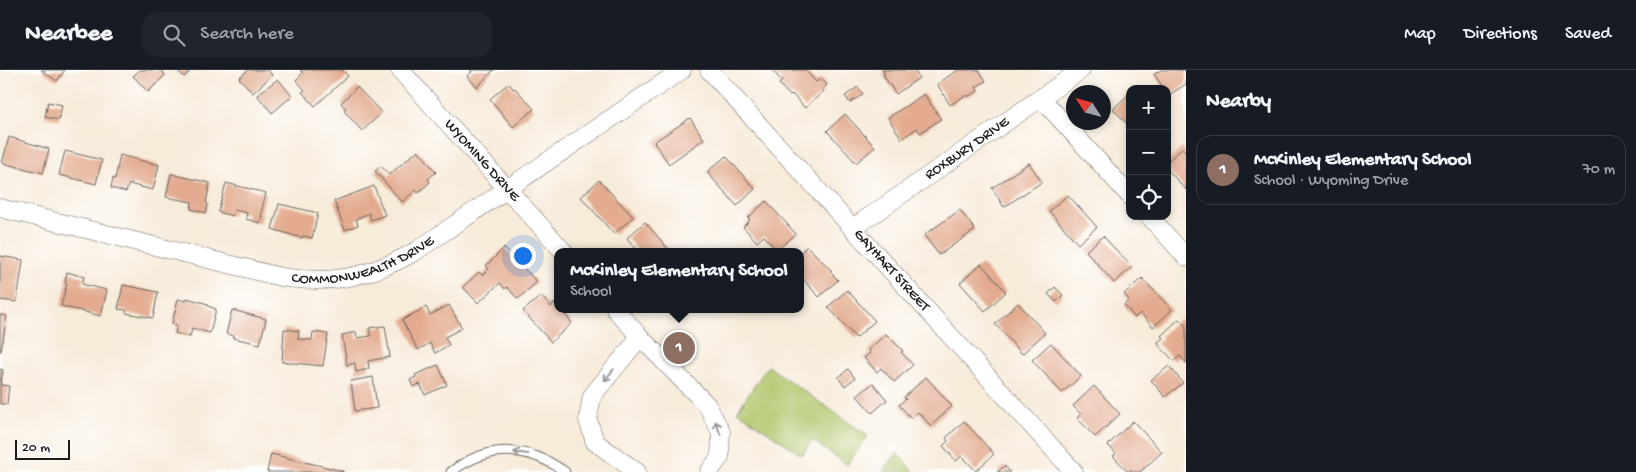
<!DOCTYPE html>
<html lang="en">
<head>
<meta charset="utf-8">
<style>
  body { margin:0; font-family:"Gochi Hand",sans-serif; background:#20242c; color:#f1f3f6 }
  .controls { position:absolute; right:15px; top:15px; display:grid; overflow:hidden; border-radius:10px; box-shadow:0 2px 8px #0003 }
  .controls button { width:45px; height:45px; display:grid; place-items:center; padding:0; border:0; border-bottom:1px solid #363941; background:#171b24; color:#f1f3f6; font:25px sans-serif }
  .compass { position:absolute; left:1066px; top:15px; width:45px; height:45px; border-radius:50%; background:#171b24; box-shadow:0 2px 8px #0003; rotate:306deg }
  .scale { position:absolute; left:15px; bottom:12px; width:55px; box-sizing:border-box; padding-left:5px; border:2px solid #1c1c1c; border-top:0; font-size:14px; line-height:18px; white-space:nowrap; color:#1c1c1c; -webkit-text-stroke:4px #fff; paint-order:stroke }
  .you { position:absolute; left:522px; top:185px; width:18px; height:18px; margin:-12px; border:4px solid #fff; border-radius:50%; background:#1a73e8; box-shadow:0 0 0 8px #1a73e833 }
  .badge { display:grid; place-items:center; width:32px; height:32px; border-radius:50%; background:#7c3aed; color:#fff; font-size:16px; font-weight:700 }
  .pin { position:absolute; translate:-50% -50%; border:2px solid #fff; box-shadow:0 1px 5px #0006 }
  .popup { position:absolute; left:554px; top:178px; width:250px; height:65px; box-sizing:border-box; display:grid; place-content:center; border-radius:10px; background:#171b24; filter:drop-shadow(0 1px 4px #0005); font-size:16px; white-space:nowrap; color:#9ea1a6 }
  .popup b { font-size:19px; color:#f1f3f6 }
  .popup::after { content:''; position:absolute; left:50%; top:100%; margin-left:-10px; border:10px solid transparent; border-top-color:#171b24 }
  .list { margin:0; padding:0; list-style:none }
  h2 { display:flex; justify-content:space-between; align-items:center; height:65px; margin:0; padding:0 20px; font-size:21px }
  h2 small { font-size:16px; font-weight:400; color:#9ea1a6 }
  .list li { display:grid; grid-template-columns:32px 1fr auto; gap:15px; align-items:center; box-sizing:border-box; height:70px; margin:0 10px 10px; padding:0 10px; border:1px solid #363941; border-radius:15px }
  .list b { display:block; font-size:19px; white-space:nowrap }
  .list p { margin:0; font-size:16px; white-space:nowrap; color:#9ea1a6 }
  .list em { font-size:16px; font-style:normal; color:#9ea1a6 }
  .icon { flex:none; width:28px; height:28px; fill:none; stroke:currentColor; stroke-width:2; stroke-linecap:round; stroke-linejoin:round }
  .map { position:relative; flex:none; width:1186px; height:402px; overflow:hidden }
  header { display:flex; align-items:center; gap:30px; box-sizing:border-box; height:70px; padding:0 25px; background:#171b24; border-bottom:1px solid #363941 }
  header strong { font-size:24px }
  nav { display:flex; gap:28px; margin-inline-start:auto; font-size:18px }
  .search { width:350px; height:45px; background:#20242c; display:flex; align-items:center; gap:12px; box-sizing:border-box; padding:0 18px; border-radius:15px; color:#9ea1a6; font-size:19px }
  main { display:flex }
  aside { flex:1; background:#171b24 }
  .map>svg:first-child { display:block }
  .green { fill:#afc468; stroke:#667042 }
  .building { fill:#e3ac90 }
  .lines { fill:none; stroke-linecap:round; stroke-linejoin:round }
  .lane-casing { stroke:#69645e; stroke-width:11 }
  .street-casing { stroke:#69645e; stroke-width:19 }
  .lane { stroke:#fff; stroke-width:9 }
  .street { stroke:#fff; stroke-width:18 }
  .oneway { stroke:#999 }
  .labels { text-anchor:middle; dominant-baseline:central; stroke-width:4; stroke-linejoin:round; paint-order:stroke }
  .street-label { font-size:15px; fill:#1c1c1c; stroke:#fff }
</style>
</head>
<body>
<header>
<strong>Nearbee</strong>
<div class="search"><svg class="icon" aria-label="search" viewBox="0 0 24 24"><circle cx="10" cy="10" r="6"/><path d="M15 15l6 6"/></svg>Search here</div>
<nav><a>Map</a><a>Directions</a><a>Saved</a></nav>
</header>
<main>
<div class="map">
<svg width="1186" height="402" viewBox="0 0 1186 402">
  <rect width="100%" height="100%" fill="#fff"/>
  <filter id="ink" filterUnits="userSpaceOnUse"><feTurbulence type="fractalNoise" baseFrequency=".02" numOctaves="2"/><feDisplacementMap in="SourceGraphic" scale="10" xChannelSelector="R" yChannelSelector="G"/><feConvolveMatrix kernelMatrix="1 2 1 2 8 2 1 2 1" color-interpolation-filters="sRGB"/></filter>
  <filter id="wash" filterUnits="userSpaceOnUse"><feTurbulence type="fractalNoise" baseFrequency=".0096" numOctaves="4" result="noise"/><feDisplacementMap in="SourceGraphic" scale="20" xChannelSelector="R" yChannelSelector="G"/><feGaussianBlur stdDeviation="1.12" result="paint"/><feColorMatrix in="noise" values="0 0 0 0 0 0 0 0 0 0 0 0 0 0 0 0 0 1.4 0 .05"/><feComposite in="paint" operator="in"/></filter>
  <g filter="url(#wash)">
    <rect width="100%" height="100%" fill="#f7ebd9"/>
    <path class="green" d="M768 296 868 366 847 395 812 370 802 385 737 341Z
      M897 383 914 402H883Z"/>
    <g id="blocks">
      <path class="building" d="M41 0H65L57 11Z
        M140 0H161L165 5 148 22 133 6Z
        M177 0H191L184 7Z
        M248 0H268L272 5 253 23 239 8Z
        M300 0H342L348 6 315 36 302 22 305 20 296 10 303 3Z
        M470 0H494L477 17 467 6 472 2Z
        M772 0H805L816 12 821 8 827 15 822 19 824 21 805 38 792 24 790 26 779 14 782 11Z
        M882 0H914L919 8 896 24 883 5 885 4Z
        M958 0H979L986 11 976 17 978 21 967 27 966 25 950 35 937 14Z
        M1161 0H1186V14L1169 25 1167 19H1164L1154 4Z
        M278 9 292 26 272 43 257 25Z
        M509 13 513 19 515 18 534 39 513 57 490 29Z
        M357 17 382 43 362 61 344 41 346 39 341 33Z
        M858 17 863 24 850 33 845 26Z
        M1130 23V57L1113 39Z
        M924 24 941 49 920 63 917 58 902 69 888 48Z
        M48 32 62 35 59 50 45 47Z
        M845 44 875 77 856 93 827 61Z
        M690 48 704 69 669 94 654 72Z
        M9 67 49 79 43 103 2 93Z
        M1182 78 1186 82V120L1167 99V92Z
        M418 80 436 102 428 109 430 112 418 123 416 120 402 132 375 101 381 96 389 105Z
        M65 81 102 90 96 114 59 105Z
        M120 85 159 95 153 120 129 114 126 122 111 118 113 108 115 109Z
        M726 86 755 119 737 136 707 102Z
        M1029 93 1042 112 1004 137 992 118Z
        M171 104 210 113 206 133 208 134 206 143 191 139 192 132 166 127Z
        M599 110 633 147 614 164 581 127Z
        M226 113 266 123 261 143 262 146 260 153 246 149 247 143 234 140 232 146 218 142Z
        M374 116 385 145 371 150 369 143 356 149 358 155 345 160 334 131Z
        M1068 125 1097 157 1078 174 1049 141Z
        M766 131 796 164 777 180 764 166 757 172 743 157 750 150 748 148Z
        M279 134 318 143 312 168 303 166 302 168 272 159Z
        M960 140 975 160 939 185 924 165Z
        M645 152 671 182H639L627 168Z
        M1103 166 1132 197 1114 213 1086 181Z
        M807 176 832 201 830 202 838 210 819 227 800 206V183Z
        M504 178 537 212 518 229 507 217 505 219 500 213 478 233 463 217 479 202 482 205 489 199 486 196Z
        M0 186 23 190 17 232 0 230Z
        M981 194 1006 222 985 241 960 213Z
        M67 202 84 207 82 214 107 220 101 246 61 236 67 213H65Z
        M1142 208 1172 240 1153 257 1140 243 1135 248 1124 235 1129 230 1124 224Z
        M123 215 158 222 153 248 126 243V240L118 239Z
        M1055 217 1063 225 1056 232 1048 224Z
        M847 220 875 251 856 268 828 237Z
        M541 226 551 237 554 233 558 239H560L572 253 551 272 523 241Z
        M187 228 208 234V236L216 239 210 263 192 258 190 267 175 263 177 255 172 254 178 229 186 231Z
        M1018 233 1045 263 1022 284 995 254Z
        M449 235 462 258 445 267 449 275 435 283 430 273 418 280 402 250 426 237 430 245Z
        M232 240 266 249 260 274 233 268 234 266 226 264Z
        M0 245 7 246 1 281H0Z
        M1179 249 1186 256V293L1180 286 1174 291 1157 273 1163 268 1161 266Z
        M385 256 390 287 368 291 369 299 356 302 355 293 347 295 342 265 356 262 357 268 371 266 369 258Z
        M284 259 299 261 298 269 312 270 313 262 328 264 323 296 282 292Z
        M886 264 903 281 901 282 913 295 894 312 881 298 877 302 864 288 870 283 868 280Z
        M1051 273 1081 306 1062 323 1032 290Z
        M438 295 447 315 425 325 420 314 413 317 410 310 416 307 415 305Z
        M1169 296 1183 313 1165 327 1151 310Z
        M0 299 3 300 1 315 9 316 7 334H0Z
        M848 299 855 308 845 316 838 308Z
        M373 307 377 338 355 341 351 311Z
        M926 307 952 336 931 356 918 342 911 348 899 335 906 329 904 327Z
        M873 313 887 330 872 343 857 326Z
        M1094 316 1120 344 1095 367 1077 348 1081 344 1073 336Z
        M964 351 994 384 976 401 962 386 956 391 943 376 948 371 946 368Z
        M1133 351 1162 382 1140 402H1133L1131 399 1128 402 1113 386 1116 384 1108 375Z
        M271 384 343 401V402H267Z
        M1005 396 1010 402H997Z"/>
    </g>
  </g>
  <g filter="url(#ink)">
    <use href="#blocks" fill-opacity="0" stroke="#69645e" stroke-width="1"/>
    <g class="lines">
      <defs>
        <path id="lane" d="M451 402C488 374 528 375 565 402"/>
        <g id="street">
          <path id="s1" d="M400 0 564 182"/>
          <path id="s2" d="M709 0 1074 402"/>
          <path d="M1041 28 1130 126"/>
          <path id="s3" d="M0 138 281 207C332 215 371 207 416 181L682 0"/>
          <path d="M1149 146 1186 187"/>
          <path id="s4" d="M853 158 1081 0"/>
          <path d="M615 239 640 267 707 335 721 362 720 387 709 402"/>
          <path d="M637 402 595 372 588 350 592 326 640 267"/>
        </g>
      </defs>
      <use href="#lane" class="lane-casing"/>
      <use href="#street" class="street-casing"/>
      <use href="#lane" class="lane"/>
      <use href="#street" class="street"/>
    </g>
    <defs><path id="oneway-shaft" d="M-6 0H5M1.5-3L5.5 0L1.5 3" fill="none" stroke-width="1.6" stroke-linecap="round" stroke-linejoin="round" transform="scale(1.25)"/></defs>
    <g class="oneway">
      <use href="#oneway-shaft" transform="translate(609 305) rotate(129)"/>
      <use href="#oneway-shaft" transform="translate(718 358) rotate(-111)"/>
      <use href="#oneway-shaft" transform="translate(521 383) rotate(-173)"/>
    </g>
  </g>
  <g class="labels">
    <g class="street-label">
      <text stroke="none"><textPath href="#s4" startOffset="139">ROXBURY DRIVE</textPath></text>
      <text stroke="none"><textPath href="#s1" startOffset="122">WYOMING DRIVE</textPath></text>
      <text stroke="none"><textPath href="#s3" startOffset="375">COMMONWEALTH DRIVE</textPath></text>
      <text stroke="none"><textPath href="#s2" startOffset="271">GAYHART STREET</textPath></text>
    </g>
  </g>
</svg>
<div class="controls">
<button>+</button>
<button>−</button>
<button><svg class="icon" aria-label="locate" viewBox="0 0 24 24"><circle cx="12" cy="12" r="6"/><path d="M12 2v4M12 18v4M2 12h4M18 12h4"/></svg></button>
</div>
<svg class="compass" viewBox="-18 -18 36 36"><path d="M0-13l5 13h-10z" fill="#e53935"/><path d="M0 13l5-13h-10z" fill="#9ea1a6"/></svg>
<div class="scale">20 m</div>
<div class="you"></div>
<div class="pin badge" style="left:679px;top:278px;background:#8d6e63">1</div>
<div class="popup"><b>McKinley Elementary School</b>School</div>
</div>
<aside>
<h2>Nearby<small></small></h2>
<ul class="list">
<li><span class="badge" style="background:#8d6e63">1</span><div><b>McKinley Elementary School</b><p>School · Wyoming Drive</p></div><em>70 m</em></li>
</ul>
</aside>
</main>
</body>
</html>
